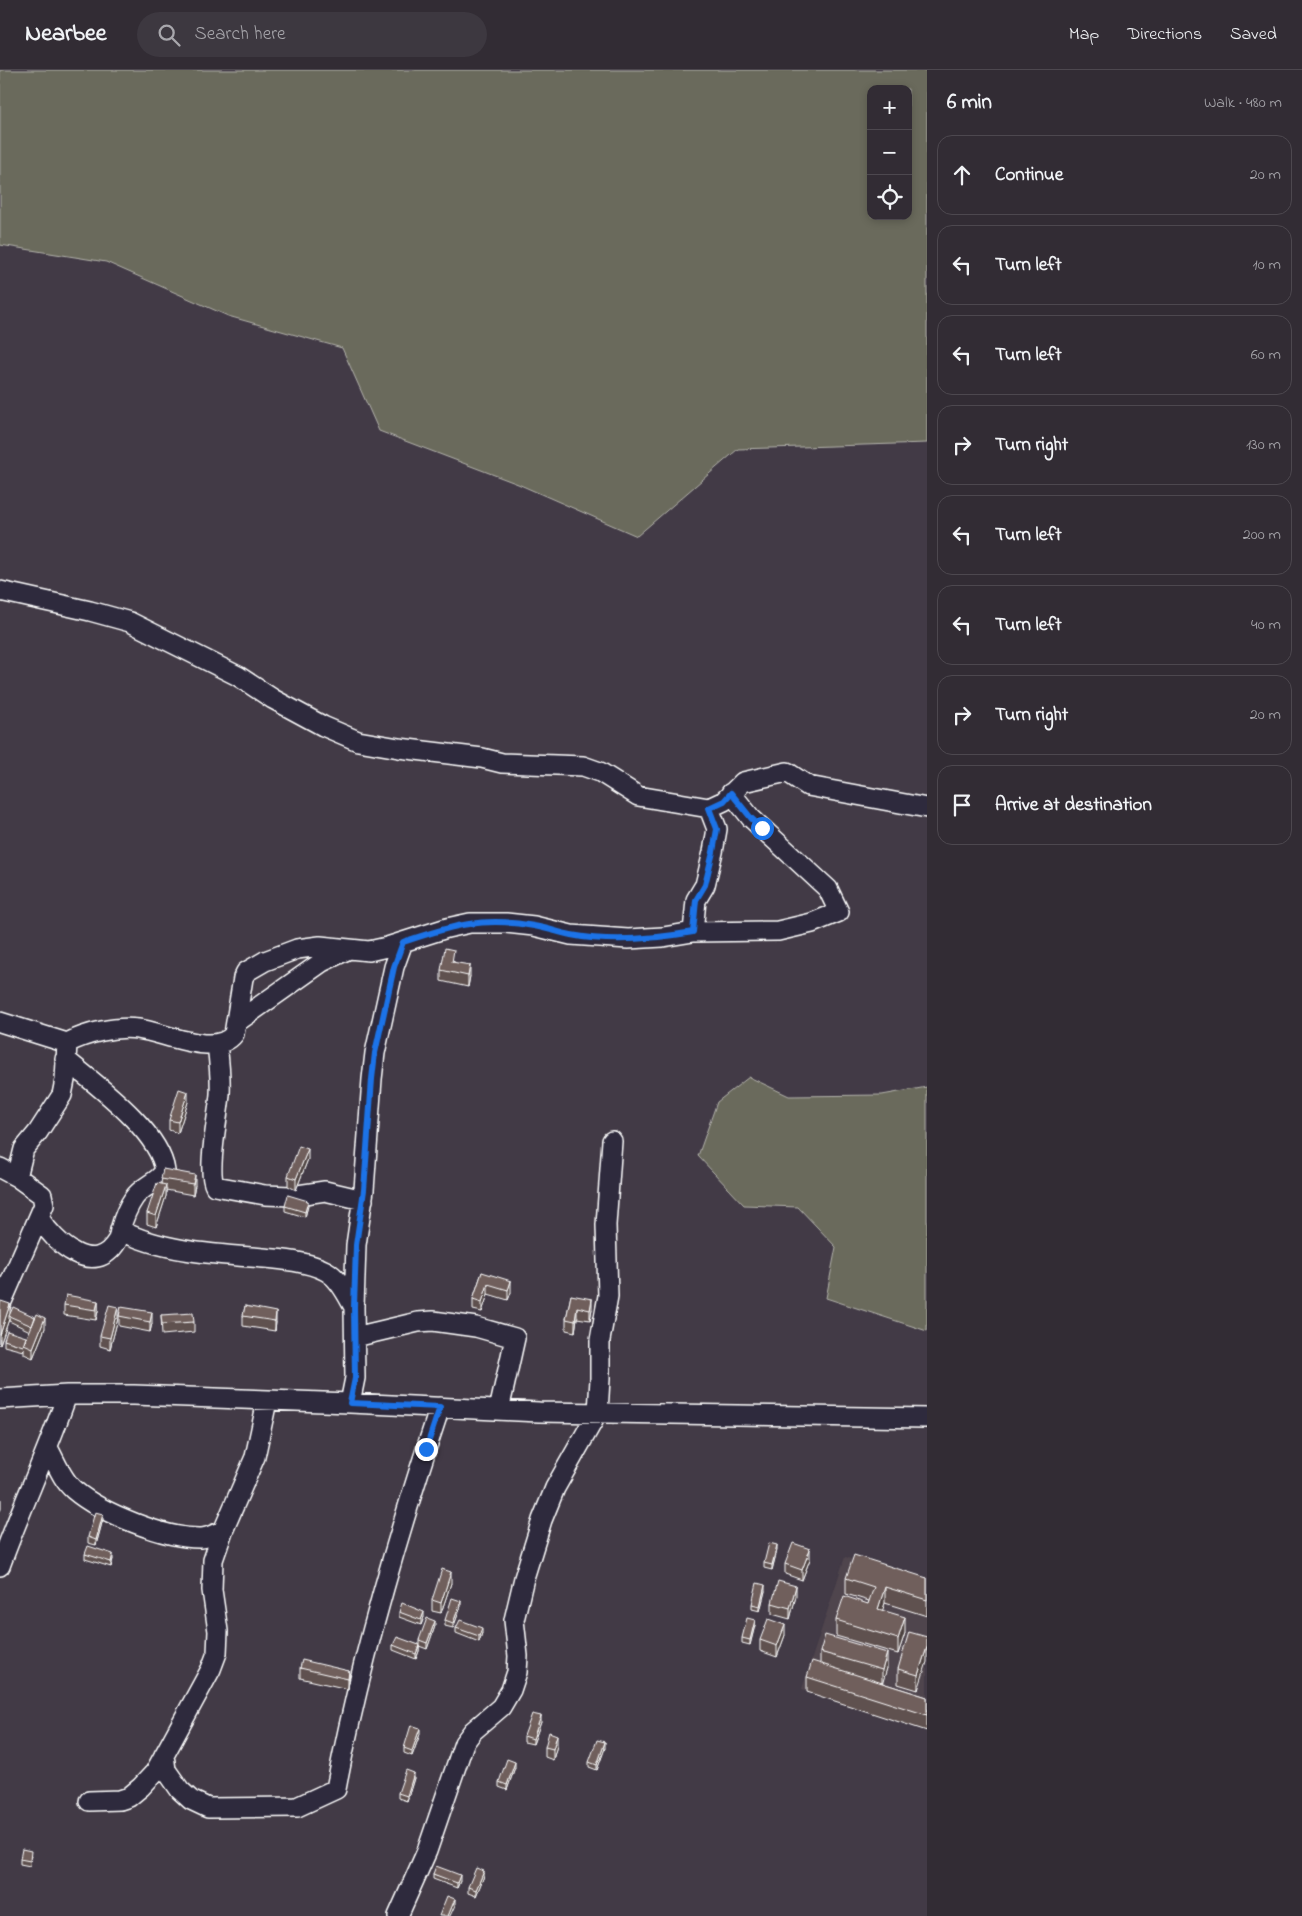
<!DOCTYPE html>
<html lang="en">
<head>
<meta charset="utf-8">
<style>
  body { margin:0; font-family:"Indie Flower",sans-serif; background:#3d3840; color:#f1f3f6 }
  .controls { position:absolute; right:15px; top:15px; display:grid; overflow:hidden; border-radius:10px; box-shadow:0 2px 8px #0003 }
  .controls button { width:45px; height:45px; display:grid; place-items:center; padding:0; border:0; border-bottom:1px solid #4d484f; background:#322c34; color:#f1f3f6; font:25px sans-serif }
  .stop { position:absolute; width:15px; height:15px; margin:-11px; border:4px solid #1a73e8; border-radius:50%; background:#fff }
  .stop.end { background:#1a73e8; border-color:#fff; box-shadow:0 1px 5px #0008 }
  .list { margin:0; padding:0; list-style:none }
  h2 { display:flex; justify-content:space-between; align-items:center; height:65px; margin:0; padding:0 20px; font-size:21px }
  h2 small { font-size:16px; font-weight:400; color:#a8a7ac }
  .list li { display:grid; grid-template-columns:32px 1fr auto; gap:15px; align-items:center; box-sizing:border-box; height:80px; margin:0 10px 10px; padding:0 10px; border:1px solid #4d484f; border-radius:15px }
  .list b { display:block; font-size:19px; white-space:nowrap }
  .list em { font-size:16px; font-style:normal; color:#a8a7ac }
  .icon { flex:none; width:28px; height:28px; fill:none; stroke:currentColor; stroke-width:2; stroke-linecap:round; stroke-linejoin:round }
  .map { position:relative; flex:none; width:927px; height:1846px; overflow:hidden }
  header { display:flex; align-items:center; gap:30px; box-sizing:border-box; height:70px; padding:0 25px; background:#322c34; border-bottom:1px solid #4d484f }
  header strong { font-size:24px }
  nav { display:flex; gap:28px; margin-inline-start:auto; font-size:18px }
  .search { width:350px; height:45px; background:#3d3840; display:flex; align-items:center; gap:12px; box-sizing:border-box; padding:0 18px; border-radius:28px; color:#a8a7ac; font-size:19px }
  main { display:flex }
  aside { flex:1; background:#322c34 }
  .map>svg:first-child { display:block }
  .built { fill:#50454d }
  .green { fill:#6a6a5b; stroke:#b4b4ad; fill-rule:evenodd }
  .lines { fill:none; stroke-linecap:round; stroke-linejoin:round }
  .minor-casing { stroke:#fff; stroke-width:22 }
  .minor { stroke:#2f2a3d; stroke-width:19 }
  .wall { fill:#5f514f; stroke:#fff }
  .shaded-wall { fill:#4e4240; stroke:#fff }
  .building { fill:#6f5e5c; stroke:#fff }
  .route { stroke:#1a73e8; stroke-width:6 }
</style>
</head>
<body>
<header>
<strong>Nearbee</strong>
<div class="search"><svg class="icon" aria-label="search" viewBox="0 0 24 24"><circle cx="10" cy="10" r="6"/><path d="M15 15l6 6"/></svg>Search here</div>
<nav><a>Map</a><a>Directions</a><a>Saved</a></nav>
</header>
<main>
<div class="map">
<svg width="927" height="1846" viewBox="0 0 927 1846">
  <rect width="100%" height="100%" fill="#423a46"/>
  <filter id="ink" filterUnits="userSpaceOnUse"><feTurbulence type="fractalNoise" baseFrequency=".02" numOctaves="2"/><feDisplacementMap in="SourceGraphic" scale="10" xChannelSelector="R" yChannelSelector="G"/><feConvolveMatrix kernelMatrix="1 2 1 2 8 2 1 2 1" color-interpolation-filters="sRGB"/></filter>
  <g filter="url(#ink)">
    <path class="built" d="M845 1487 927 1513V1659L802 1619Z"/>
    <path class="green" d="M0 0H927V373L738 379 637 466 518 414 379 361 342 278 228 246 106 192 0 175ZM871 19H908V146H871Z
      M749 1007 789 1026 882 1025 927 1017V1261L826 1228 836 1177 798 1137 744 1135 698 1086 717 1032Z"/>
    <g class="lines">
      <defs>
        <path id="minor" d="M0 521 90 541 130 552 238 606 273 629 323 656 358 671 399 678 482 688 502 693 583 696 600 702 638 726 709 738 724 731 743 712 787 702 808 716 927 738
          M693 862 696 830 705 815 713 782 717 759 709 738
          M0 952 67 973
          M237 952 322 892 347 880
          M217 974C219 991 221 1007 220 1024 219 1043 206 1101 215 1116L265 1125 291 1126 325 1121 363 1130
          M0 1098 17 1107
          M39 1148C55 1173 94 1209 117 1171 119 1168 119 1164 120 1160 123 1149 127 1138 134 1128 142 1116 157 1113 165 1101 160 1061 95 1014 65 989
          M120 1160C158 1180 209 1184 251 1187 274 1189 305 1190 326 1201 339 1208 347 1225 354 1237
          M0 1236 44 1135 42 1125 17 1107 24 1079 38 1062 62 1025 65 1010 67 973C87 963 115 956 138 959 163 962 216 988 234 964L243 908 246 902 265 891 297 879 320 876 369 881 387 877 447 858 470 853H506L534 856 571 865 628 869 663 867 693 862 778 861 812 853 839 842 828 819 751 748 731 723
          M355 1267 418 1252 433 1251 476 1257 515 1268 499 1340
          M0 1329 67 1325H134L350 1333 539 1342 927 1348
          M350 1333 355 1308 354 1237 356 1175 364 1120 372 1009 375 983 394 897 403 872
          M48 1378C56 1392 62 1410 74 1420 101 1443 166 1469 201 1468 208 1468 216 1463 223 1461
          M0 1496C21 1438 47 1383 67 1325
          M164 1685 166 1700 180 1720 191 1730 208 1738 297 1737 336 1719C360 1591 399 1460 440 1337
          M89 1731 120 1730 129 1727 141 1717 155 1702 211 1599 217 1583 218 1561 212 1520 213 1490 223 1461 255 1387 267 1331
          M398 1846 427 1781 464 1673 473 1661 501 1637 511 1620 517 1602 518 1586 514 1550 524 1508 542 1450 555 1418 598 1342 600 1309V1270L608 1226 606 1155 612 1071"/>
      </defs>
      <use href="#minor" class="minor-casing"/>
      <use href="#minor" class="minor"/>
    </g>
    <path class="wall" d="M454 890V892L470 906 468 917 441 911V900Z
      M188 1032 178 1063 169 1060V1050Z
      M308 1089 296 1120 288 1116V1106Z
      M163 1099 195 1115 193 1125 166 1120V1126L156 1157 147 1154V1143L161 1114Z
      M285 1136H308L305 1147 285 1141Z
      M482 1202 511 1222 508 1230 488 1224 482 1242 473 1240V1229Z
      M571 1225 592 1239 590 1250 577 1248 575 1262 566 1260V1249Z
      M98 1231V1241L96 1250 64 1245V1235Z
      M0 1235 10 1242 45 1258 33 1288 24 1284V1278L23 1281 4 1276V1270L26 1269 30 1261 9 1251V1249L0 1275Z
      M245 1236 276 1252 275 1261 243 1256V1246Z
      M121 1237 152 1253 150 1262 119 1256V1246Z
      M161 1245 194 1252V1262L162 1265Z
      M118 1248 110 1279 100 1276V1266Z
      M103 1449 96 1475 88 1473V1467Z
      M777 1480 772 1500 764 1498V1493Z
      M85 1484 113 1489 111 1497 85 1489Z
      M810 1489 802 1510 785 1504V1494Z
      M846 1508H927V1546L885 1533 882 1540 905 1563 898 1584 836 1566V1550L868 1534 869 1531 846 1524Z
      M451 1513 441 1543 432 1541V1530Z
      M765 1521 760 1541 752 1539V1534Z
      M796 1526 790 1549 772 1544V1533Z
      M461 1536 453 1558 445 1556V1550Z
      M399 1542 424 1547 421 1555 399 1547Z
      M755 1555 750 1575 742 1573V1568Z
      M435 1556 427 1579 419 1576V1581L416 1589 393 1580V1575H419V1570Z
      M456 1558 482 1563 479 1572 456 1563Z
      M785 1565 777 1587 760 1581V1570Z
      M927 1567 918 1620 898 1614V1599Z
      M820 1582 887 1598 882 1613 927 1627V1661L807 1622V1607L820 1593Z
      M300 1598 349 1601V1611L348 1619 300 1608Z
      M541 1652 533 1674 524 1672V1666Z
      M420 1664 412 1686 404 1683V1678Z
      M557 1675 553 1690 545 1687V1677Z
      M605 1678 597 1700 589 1697V1692Z
      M515 1697 507 1720 499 1717V1712Z
      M414 1708 407 1731 398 1728V1723Z
      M31 1786 30 1796 20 1794V1789Z
      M433 1804 460 1811 457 1818 433 1809Z
      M484 1806 476 1826 468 1823V1817Z"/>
    <path class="shaded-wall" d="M470 895V906L468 917V906Z
      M188 1022V1032L178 1063V1052Z
      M308 1079V1089L296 1120V1109Z
      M195 1105V1115L193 1125V1114Z
      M166 1115V1126L156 1157V1146Z
      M308 1131V1136L305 1147V1142Z
      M511 1211V1222L508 1230V1220Z
      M488 1214V1224L482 1242V1232Z
      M592 1229V1239L590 1250V1240Z
      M98 1231V1241L96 1250V1240Z
      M10 1234V1244L9 1246V1249L0 1275V1265Z
      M118 1237V1248L110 1279V1268Z
      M577 1237V1248L575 1262V1251Z
      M152 1242V1253L150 1262V1252Z
      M276 1242V1252L275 1261V1251Z
      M45 1248V1258L33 1288V1278Z
      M1 1429V1439L0 1441V1430Z
      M103 1444V1449L96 1475V1470Z
      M777 1475V1480L772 1500V1495Z
      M810 1479V1489L802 1510V1500Z
      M113 1484V1489L111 1497V1492Z
      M451 1502V1513L441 1543V1533Z
      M765 1515V1521L760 1541V1536Z
      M796 1516V1526L790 1549V1538Z
      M885 1517V1533L878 1554V1539Z
      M461 1531V1536L453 1558V1553Z
      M424 1542V1547L421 1555V1550Z
      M905 1547V1563L898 1584V1569Z
      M755 1550V1555L750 1575V1570Z
      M435 1551V1556L427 1579V1573Z
      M785 1555V1565L777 1587V1576Z
      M482 1558V1563L479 1572V1566Z
      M419 1575V1581L416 1589V1584Z
      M927 1577V1592L918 1620V1605Z
      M887 1583V1598L882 1615V1600Z
      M349 1601V1611L348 1619V1609Z
      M541 1646V1652L533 1674V1669Z
      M420 1658V1664L412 1686V1681Z
      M557 1665V1675L553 1690V1679Z
      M605 1672V1678L597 1700V1695Z
      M515 1692V1697L507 1720V1715Z
      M414 1703V1708L407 1731V1726Z
      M484 1801V1806L476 1826V1820Z
      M460 1805V1811L457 1818V1813Z
      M455 1829V1835L450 1846H448Z"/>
    <path class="building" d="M445 878 454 880 452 892 470 895 468 906 441 900Z
      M179 1019 188 1022 178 1052 169 1050Z
      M299 1076 308 1079 296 1109 288 1106Z
      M163 1099 195 1105 193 1114 161 1109Z
      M157 1113 166 1115 156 1146 147 1143Z
      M288 1125 308 1131 305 1142 285 1136Z
      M482 1202 511 1211 508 1220 488 1214 482 1232 473 1229Z
      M66 1225 98 1231 96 1240 64 1235Z
      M571 1225 592 1229 590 1240 577 1237 575 1251 566 1249Z
      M1 1231 10 1234 0 1265V1235Z
      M109 1235 118 1237 110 1268 100 1266Z
      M245 1236 276 1242 275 1251 243 1246Z
      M13 1237 35 1247 32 1256 9 1246Z
      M121 1237 152 1242 150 1252 119 1246Z
      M193 1243 194 1252 162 1254 161 1245Z
      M37 1244 45 1248 33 1278 24 1274Z
      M7 1261 26 1267 23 1276 4 1270Z
      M95 1442 103 1444 96 1470 88 1467Z
      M769 1473 777 1475 772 1495 764 1493Z
      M793 1473 810 1479 802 1500 785 1494Z
      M88 1476 113 1484 111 1492 85 1484Z
      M854 1485 927 1508V1530L885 1517 878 1539 905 1547 898 1569 836 1550 844 1526 868 1534 874 1517 846 1508Z
      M442 1499 451 1502 441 1533 432 1530Z
      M778 1511 796 1516 790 1538 772 1533Z
      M757 1513 765 1515 760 1536 752 1534Z
      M452 1528 461 1531 453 1553 445 1550Z
      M402 1533 424 1542 421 1550 399 1542Z
      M427 1548 435 1551 427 1573 419 1570Z
      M747 1548 755 1550 750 1570 742 1568Z
      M768 1549 785 1555 777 1576 760 1570Z
      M460 1550 482 1558 479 1566 456 1558Z
      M909 1562 927 1567V1577L918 1605 898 1599Z
      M825 1565 887 1583 882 1600 820 1582Z
      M397 1567 419 1575 416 1584 393 1575Z
      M302 1590 349 1601 348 1609 300 1598Z
      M812 1591 927 1627V1645L807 1607Z
      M532 1644 541 1646 533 1669 524 1666Z
      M411 1655 420 1658 412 1681 404 1678Z
      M549 1662 557 1665 553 1679 545 1677Z
      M597 1670 605 1672 597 1695 589 1692Z
      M507 1689 515 1692 507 1715 499 1712Z
      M406 1700 414 1703 407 1726 398 1723Z
      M22 1779 31 1781 30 1791 20 1789Z
      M436 1796 460 1805 457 1813 433 1804Z
      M476 1798 484 1801 476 1820 468 1817Z
      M447 1826 455 1829 448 1846H439Z"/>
  </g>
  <g class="lines" filter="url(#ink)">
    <path class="route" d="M426 1379 440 1337 350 1333 355 1308 354 1237 356 1175 364 1120 372 1009 375 983 394 897 403 872C424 865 447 857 469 854 489 851 514 852 534 856 547 858 559 863 571 865 612 873 654 869 693 862L696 830 705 815 713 782 717 759 709 738 724 731 731 723 751 748 762 758"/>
  </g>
</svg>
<div class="controls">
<button>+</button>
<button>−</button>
<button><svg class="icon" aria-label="locate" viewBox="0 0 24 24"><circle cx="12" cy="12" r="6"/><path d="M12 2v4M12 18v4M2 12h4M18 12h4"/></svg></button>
</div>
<div class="stop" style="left:762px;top:758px"></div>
<div class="stop end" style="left:426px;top:1379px"></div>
</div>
<aside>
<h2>6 min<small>Walk · 480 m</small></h2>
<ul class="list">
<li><svg class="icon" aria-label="ahead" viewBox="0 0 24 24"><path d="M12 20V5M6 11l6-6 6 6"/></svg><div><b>Continue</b></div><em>20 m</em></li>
<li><svg class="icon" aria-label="left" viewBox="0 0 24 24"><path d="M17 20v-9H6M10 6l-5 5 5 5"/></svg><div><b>Turn left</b></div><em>10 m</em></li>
<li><svg class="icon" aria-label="left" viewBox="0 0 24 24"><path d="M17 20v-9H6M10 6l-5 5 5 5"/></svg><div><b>Turn left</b></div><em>60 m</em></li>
<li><svg class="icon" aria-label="right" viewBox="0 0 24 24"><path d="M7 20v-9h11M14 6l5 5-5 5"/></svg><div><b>Turn right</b></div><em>130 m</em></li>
<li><svg class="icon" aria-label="left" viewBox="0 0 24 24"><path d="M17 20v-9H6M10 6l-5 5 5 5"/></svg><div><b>Turn left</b></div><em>200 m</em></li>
<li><svg class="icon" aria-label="left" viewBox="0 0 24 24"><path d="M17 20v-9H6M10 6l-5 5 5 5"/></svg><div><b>Turn left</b></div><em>40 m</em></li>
<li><svg class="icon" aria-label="right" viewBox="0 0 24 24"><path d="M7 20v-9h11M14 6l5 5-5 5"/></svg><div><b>Turn right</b></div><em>20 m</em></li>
<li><svg class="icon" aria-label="arrive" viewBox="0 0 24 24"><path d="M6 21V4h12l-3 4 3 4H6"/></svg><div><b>Arrive at destination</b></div></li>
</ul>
</aside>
</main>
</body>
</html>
